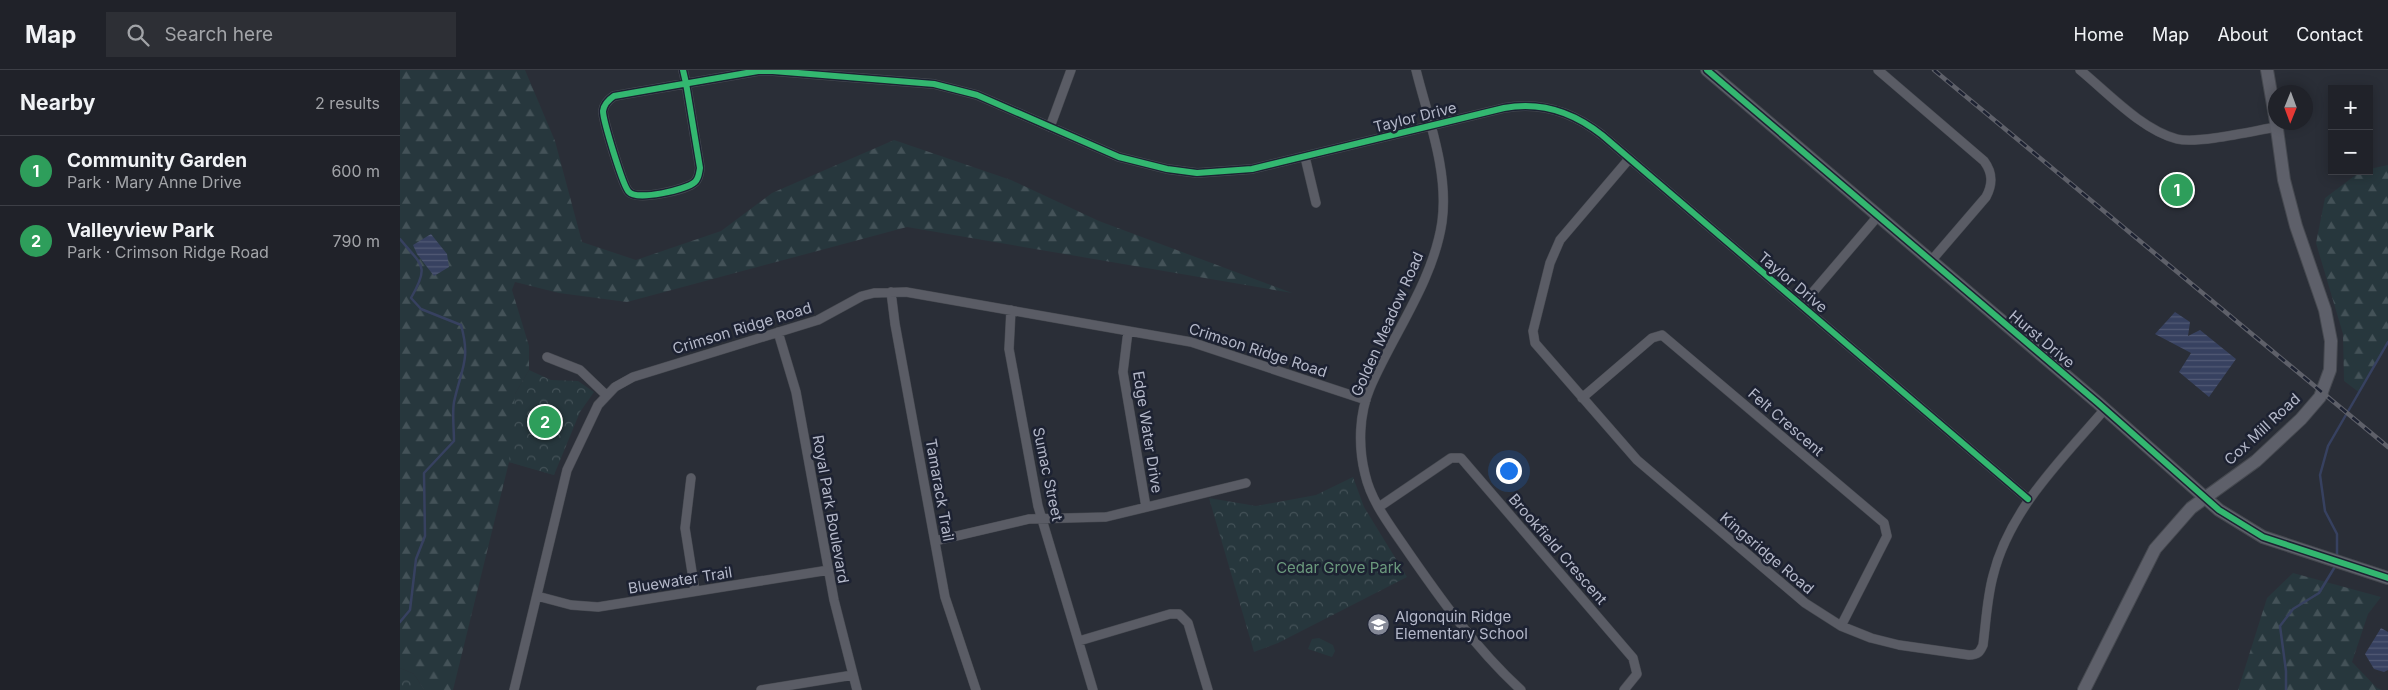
<!DOCTYPE html>
<html lang="en">
<head>
<meta charset="utf-8">
<style>
  body { margin:0; font-family:Inter,sans-serif; background:#2d2f35; color:#f1f3f6 }
  .controls { position:absolute; right:15px; top:15px; display:grid; overflow:hidden; border-radius:0px; box-shadow:0 2px 12px #0003 }
  .controls button { width:45px; height:45px; display:grid; place-items:center; padding:0; border:0; border-bottom:1px solid #3d3f46; background:#202229; color:#f1f3f6; font:25px sans-serif }
  .compass { position:absolute; left:1868px; top:15px; width:45px; height:45px; border-radius:50%; background:#202229; box-shadow:0 2px 12px #0003; rotate:181deg }
  .you { position:absolute; left:1108px; top:400px; width:18px; height:18px; margin:-12px; border:4px solid #fff; border-radius:50%; background:#1a73e8; box-shadow:0 0 0 8px #1a73e833 }
  .badge { display:grid; place-items:center; width:32px; height:32px; border-radius:50%; background:#1a73e8; color:#fff; font-size:16px; font-weight:700 }
  .pin { position:absolute; translate:-50% -50%; border:2px solid #fff; box-shadow:0 1px 5px #0006 }
  .list { margin:0; padding:0; list-style:none }
  h2 { display:flex; justify-content:space-between; align-items:center; height:65px; margin:0; padding:0 20px; font-size:21px }
  h2 small { font-size:16px; font-weight:400; color:#a2a4a8 }
  .list li { display:grid; grid-template-columns:32px 1fr auto; gap:15px; align-items:center; box-sizing:border-box; height:70px; padding:0 20px; border-top:1px solid #3d3f46 }
  .list b { display:block; font-size:19px; white-space:nowrap }
  .list p { margin:0; font-size:16px; white-space:nowrap; color:#a2a4a8 }
  .list em { font-size:16px; font-style:normal; color:#a2a4a8 }
  .icon { flex:none; width:28px; height:28px; fill:none; stroke:currentColor; stroke-width:2; stroke-linecap:round; stroke-linejoin:round }
  .map { position:relative; flex:none; width:1988px; height:620px; overflow:hidden }
  header { display:flex; align-items:center; gap:30px; box-sizing:border-box; height:70px; padding:0 25px; background:#202229; border-bottom:1px solid #3d3f46 }
  header strong { font-size:24px }
  nav { display:flex; gap:28px; margin-inline-start:auto; font-size:18px }
  .search { width:350px; height:45px; background:#2d2f35; display:flex; align-items:center; gap:12px; box-sizing:border-box; padding:0 18px; border-radius:0px; color:#a2a4a8; font-size:19px }
  main { display:flex }
  aside { flex:1; background:#202229 }
  .map>svg:first-child { display:block }
  .forest { fill:url(#forest-firs) }
  .park { fill:url(#park-crowns) }
  .water { fill:url(#water-rules) }
  .lines { fill:none; stroke-linecap:round; stroke-linejoin:round }
  .stream { stroke:#374160; stroke-width:2.5 }
  .street-casing { stroke:#464950; stroke-width:10 }
  .secondary-casing { stroke:#464950; stroke-width:14 }
  .street { stroke:#5a5c65; stroke-width:9 }
  .secondary { stroke:#5e606a; stroke-width:12 }
  .rail-casing { stroke:#5e6069; stroke-width:4.5 }
  .rail { stroke:#1d2232; stroke-width:2.5; stroke-dasharray:8; stroke-linecap:butt }
  .cycleway-casing { stroke:#1d2232; stroke-width:9 }
  .cycleway { stroke:#33b770; stroke-width:6 }
  .labels { text-anchor:middle; dominant-baseline:central; stroke-width:5; stroke-linejoin:round; paint-order:stroke }
  .street-label { font-size:15px; fill:#b4b8c9; stroke:#1d2232 }
  .park-label { font-size:15px; fill:#6b997d; stroke:#1d2232 }
  .poi-label { font-size:15px; fill:#b4b8c9; stroke:#1d2232; text-anchor:start }
</style>
</head>
<body>
<header>
<strong>Map</strong>
<div class="search"><svg class="icon" aria-label="search" viewBox="0 0 24 24"><circle cx="10" cy="10" r="6"/><path d="M15 15l6 6"/></svg>Search here</div>
<nav><a>Home</a><a>Map</a><a>About</a><a>Contact</a></nav>
</header>
<main>
<aside>
<h2>Nearby<small>2 results</small></h2>
<ul class="list">
<li><span class="badge" style="background:#2e9e5b">1</span><div><b>Community Garden</b><p>Park · Mary Anne Drive</p></div><em>600 m</em></li>
<li><span class="badge" style="background:#2e9e5b">2</span><div><b>Valleyview Park</b><p>Park · Crimson Ridge Road</p></div><em>790 m</em></li>
</ul>
</aside>
<div class="map">
<svg width="1988" height="620" viewBox="0 0 1988 620">
  <defs>
    <pattern id="forest-firs" width="22" height="20" patternUnits="userSpaceOnUse" patternTransform="scale(1.25)"><rect width="22" height="20" fill="#27373d"/><path d="M5 1l3.5 6h-7zM16 11l3.5 6h-7z" fill="#445258"/></pattern>
    <pattern id="park-crowns" width="20" height="18" patternUnits="userSpaceOnUse" patternTransform="scale(1.25)"><rect width="20" height="18" fill="#27373d"/><path d="M2 6a3 3 0 1 1 6 0M12 15a3 3 0 1 1 6 0" fill="none" stroke="#445258"/></pattern>
    <pattern id="water-rules" width="6" height="5" patternUnits="userSpaceOnUse" patternTransform="scale(1.25)"><rect width="6" height="5" fill="#374160"/><path d="M0 2.5h6" fill="none" stroke="#525a75"/></pattern>
  </defs>
  <rect width="100%" height="100%" fill="#2a2e37"/>
  <path class="forest" d="M0 0H125L155 71 182 172 236 190 321 161 372 123 494 70 611 110 699 151 892 223 507 157 227 232 159 223 115 212 112 220 129 276V300L115 324 156 398 154 405 109 392 53 620H24L14 604 0 598Z
    M1988 95V272L1960 323 1944 311 1943 264 1916 173 1925 128 1961 101H1969V99Z
    M1893 503 1981 527 1968 544 1952 592 1977 618 1982 620H1838L1867 528Z"/>
  <path class="park" d="M129 300 151 310 178 311 194 322 180 342 154 405 109 392 115 324Z
    M953 407 964 437 1007 507 878 573 854 582 809 428 856 436 916 425Z
    M919 568 933 575 935 581 932 587 908 579 912 569Z
    M0 598 14 604 24 620H0Z"/>
  <path class="water" d="M31 164 47 184 49 197 34 206 17 184 13 175Z
    M1775 242 1790 252 1788 266 1800 260 1836 289 1809 327 1779 302 1791 283 1755 264Z
    M1981 558 1988 562V600L1984 602 1974 599 1965 584Z"/>
  <g class="lines">
    <path class="stream" d="M0 169C22 196 30 195 11 228L21 239 61 255C71 290 61 299 54 332 52 344 54 359 54 371L24 403 25 466 16 489 10 540 0 552
      M1937 487V464L1925 441 1920 405 1928 376 1988 272
      M1886 620V601L1880 556 1893 539 1919 523 1936 495"/>
    <defs>
      <path id="street" d="M283 0 286 13 300 98C299 103 299 108 295 112 286 120 237 131 229 122 223 117 203 50 203 41 204 34 208 30 214 26L358 1H373L534 14 577 25 719 87 767 99 797 103 852 99 1104 38C1141 31 1173 42 1202 65L1628 429
        M1016 0C1028 48 1049 102 1042 152 1033 212 993 264 970 318 959 344 958 376 965 404 971 431 989 454 1004 476 1039 527 1076 579 1121 620
        M1478 0 1584 91C1593 103 1593 114 1586 127L1531 191
        M1680 0C1708 23 1742 60 1777 69 1798 74 1853 61 1876 57
        M650 57 671 0
        M905 87 916 133
        M1229 89 1160 170 1150 193 1133 261 1135 273 1237 390 1405 533 1441 556 1471 568 1499 575 1569 585C1578 585 1580 582 1583 575 1586 552 1587 528 1593 506 1609 440 1662 389 1705 339
        M491 222 495 254 545 527 576 620
        M1402 235 1478 146
        M611 240 609 279 638 436 693 620
        M728 261 723 302 746 437
        M378 262 396 322 434 530 457 620
        M147 287 180 300 206 325
        M1182 328 1252 268 1262 265 1484 453 1487 466 1441 556
        M291 408 285 458 295 521
        M979 437 1051 388H1061L1233 588 1237 604 1224 620
        M535 471 629 449 706 447 846 413
        M137 526 171 535 198 537 429 500
        M679 571 770 544H779L788 553 808 620
        M114 620 167 400 198 335 215 317 233 307 418 250 462 226 474 223 506 222 791 272 966 330
        M361 620 453 605"/>
      <path id="secondary" d="M1307 0 1698 333 1819 440 1863 467 1988 508
        M1867 0 1876 52
        M1684 620 1755 479 1791 438 1856 391 1901 349 1920 327 1930 300 1931 271 1925 240 1896 156 1884 110 1876 52"/>
    </defs>
    <use href="#street" class="street-casing"/>
    <use href="#secondary" class="secondary-casing"/>
    <use href="#street" class="street"/>
    <use href="#secondary" class="secondary"/>
    <defs>
      <path id="rail" d="M1534 0 1988 377"/>
    </defs>
    <use href="#rail" class="rail-casing"/>
    <use href="#rail" class="rail"/>
    <defs>
      <path id="cycleway" d="M283 0 286 13 300 98C299 103 299 108 295 112 286 120 237 131 229 122 223 117 203 50 203 41 204 34 208 30 214 26L358 1H373L534 14 577 25 719 87 767 99 797 103 852 99 1104 38C1141 31 1173 42 1202 65L1628 429
        M1307 0 1698 333 1819 440 1863 467 1988 508"/>
    </defs>
    <use href="#cycleway" class="cycleway-casing"/>
    <use href="#cycleway" class="cycleway"/>
  </g>
  <defs>
    <symbol id="school-disc" viewBox="-11 -11 22 22"><circle r="9.5" fill="#848896" stroke="#1d2232"/><path d="M0-5L7-2L0 1L-7-2ZM-4 1L0 2.5L4 1V4Q0 6-4 4Z" fill="#fff"/></symbol>
  </defs>
  <g fill-rule="evenodd">
    <use href="#school-disc" x="966" y="542" width="25" height="25"/>
  </g>
  <g class="labels">
    <g class="street-label">
      <text transform="translate(1015 47) rotate(-14)">Taylor Drive</text>
      <text transform="translate(1393 212) rotate(40)">Taylor Drive</text>
      <text transform="translate(987 254) rotate(-66)">Golden Meadow Road</text>
      <text transform="translate(342 258) rotate(-17)">Crimson Ridge Road</text>
      <text transform="translate(1642 269) rotate(40)">Hurst Drive</text>
      <text transform="translate(858 280) rotate(18)">Crimson Ridge Road</text>
      <text transform="translate(1386 352) rotate(41)">Felt Crescent</text>
      <text transform="translate(1862 359) rotate(-43)">Cox Mill Road</text>
      <text transform="translate(748 362) rotate(81)">Edge Water Drive</text>
      <text transform="translate(648 404) rotate(78)">Sumac Street</text>
      <text transform="translate(540 420) rotate(80)">Tamarack Trail</text>
      <text transform="translate(431 439) rotate(80)">Royal Park Boulevard</text>
      <text transform="translate(1158 479) rotate(49)">Brookfield Crescent</text>
      <text transform="translate(1367 483) rotate(40)">Kingsridge Road</text>
      <text transform="translate(280 510) rotate(-9)">Bluewater Trail</text>
    </g>
    <g class="park-label">
      <text x="939" y="497">Cedar Grove Park</text>
    </g>
    <g class="poi-label">
      <text x="995" y="546">Algonquin Ridge<tspan x="995" dy="17">Elementary School</tspan></text>
    </g>
  </g>
</svg>
<div class="controls">
<button>+</button>
<button>−</button>
</div>
<svg class="compass" viewBox="-18 -18 36 36"><path d="M0-13l5 13h-10z" fill="#e53935"/><path d="M0 13l5-13h-10z" fill="#a2a4a8"/></svg>
<div class="you"></div>
<div class="pin badge" style="left:1777px;top:120px;background:#2e9e5b">1</div>
<div class="pin badge" style="left:145px;top:352px;background:#2e9e5b">2</div>
</div>
</main>
</body>
</html>
